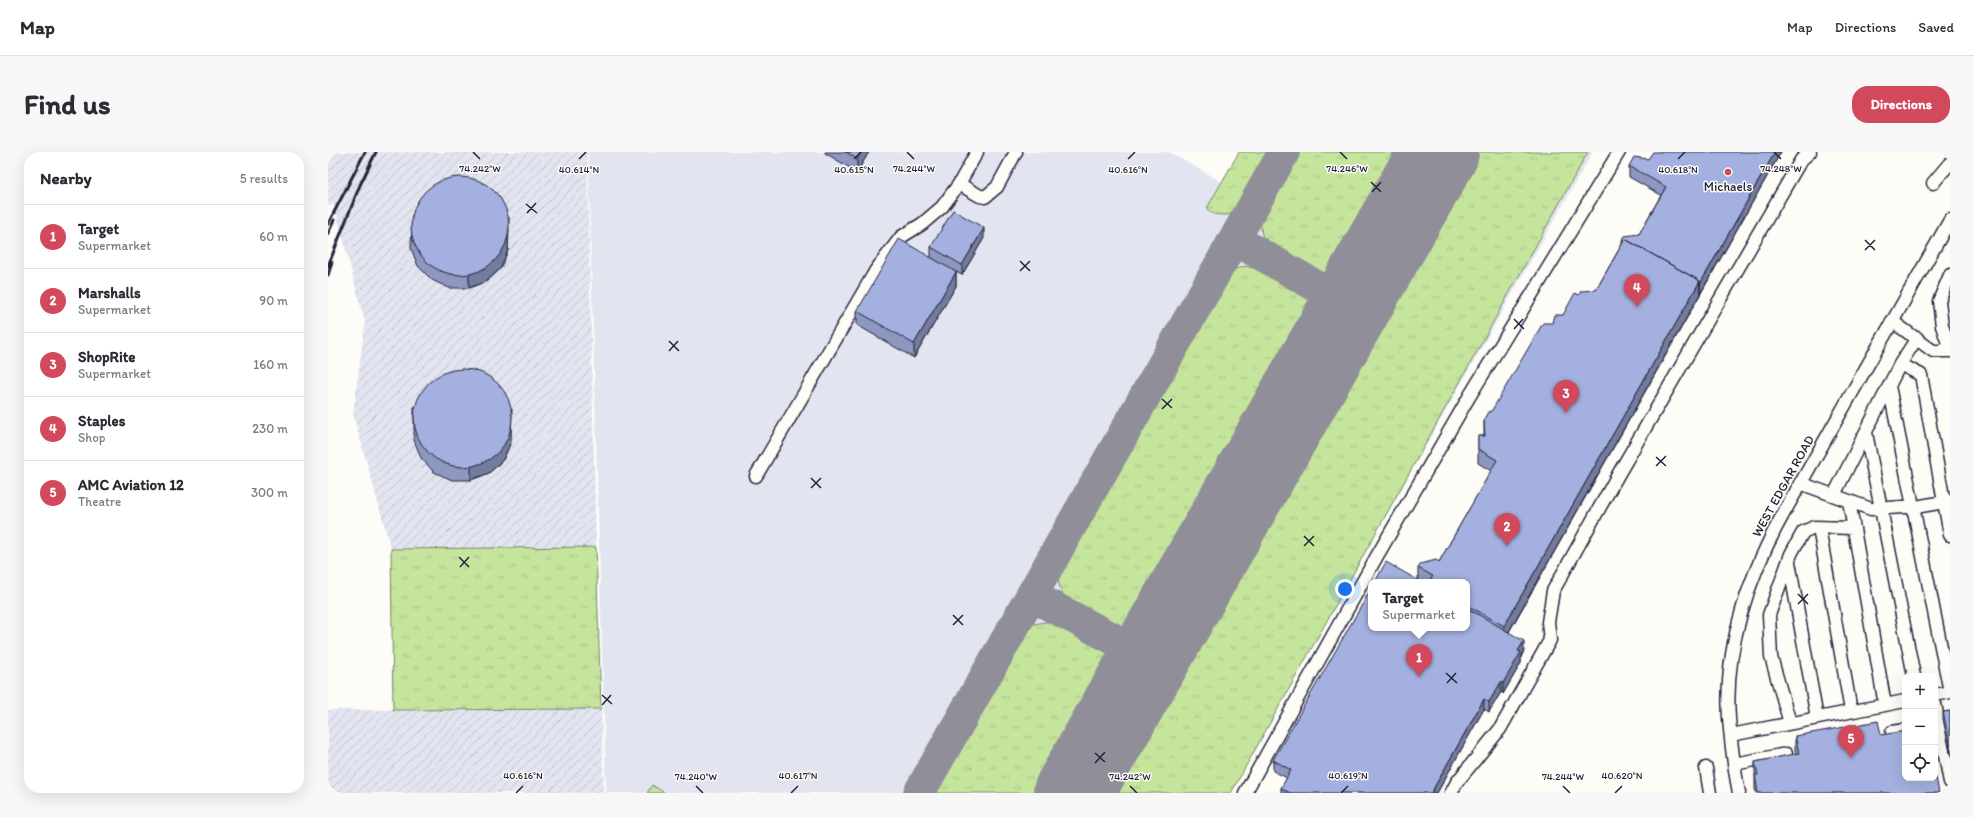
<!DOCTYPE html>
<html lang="en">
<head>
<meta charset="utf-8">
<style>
  body { margin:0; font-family:Itim,sans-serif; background:#f7f7f7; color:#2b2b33 }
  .controls { position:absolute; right:12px; bottom:12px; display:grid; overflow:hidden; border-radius:8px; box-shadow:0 4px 16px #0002 }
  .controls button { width:36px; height:36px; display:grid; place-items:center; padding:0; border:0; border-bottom:1px solid #e1e1e2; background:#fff; color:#2b2b33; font:20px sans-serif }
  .you { position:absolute; left:1017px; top:437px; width:14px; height:14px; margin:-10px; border:3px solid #fff; border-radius:50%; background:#1a73e8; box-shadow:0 0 0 6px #1a73e833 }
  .badge { display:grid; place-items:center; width:26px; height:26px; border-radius:50%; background:#d1495b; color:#fff; font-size:13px; font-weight:700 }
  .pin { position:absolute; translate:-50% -33px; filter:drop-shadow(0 1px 2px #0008) }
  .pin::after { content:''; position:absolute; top:21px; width:14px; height:12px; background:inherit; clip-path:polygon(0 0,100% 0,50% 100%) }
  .popup { position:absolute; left:1040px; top:427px; width:102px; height:52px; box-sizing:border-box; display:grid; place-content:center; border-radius:8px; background:#fff; filter:drop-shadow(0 1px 3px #0005); font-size:13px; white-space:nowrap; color:#7c7c81 }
  .popup b { font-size:15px; color:#2b2b33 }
  .popup::after { content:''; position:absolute; left:50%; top:100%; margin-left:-8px; border:8px solid transparent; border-top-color:#fff }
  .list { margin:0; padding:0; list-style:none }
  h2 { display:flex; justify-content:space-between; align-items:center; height:52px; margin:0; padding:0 16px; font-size:17px }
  h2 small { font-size:13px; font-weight:400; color:#7c7c81 }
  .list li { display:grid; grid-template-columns:26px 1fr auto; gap:12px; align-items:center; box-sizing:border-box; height:64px; padding:0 16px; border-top:1px solid #e1e1e2 }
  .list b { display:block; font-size:15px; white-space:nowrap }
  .list p { margin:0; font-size:13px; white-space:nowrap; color:#7c7c81 }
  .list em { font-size:13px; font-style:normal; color:#7c7c81 }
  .icon { flex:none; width:22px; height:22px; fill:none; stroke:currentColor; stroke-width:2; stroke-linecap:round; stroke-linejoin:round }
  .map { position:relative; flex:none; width:1622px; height:641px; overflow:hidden; border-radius:16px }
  header { display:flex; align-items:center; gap:24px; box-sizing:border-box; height:56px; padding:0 20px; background:#fff; border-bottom:1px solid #e1e1e2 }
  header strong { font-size:19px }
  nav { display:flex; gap:22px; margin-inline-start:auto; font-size:14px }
  .intro { display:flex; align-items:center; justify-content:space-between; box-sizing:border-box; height:96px; padding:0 24px }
  h1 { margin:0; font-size:28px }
  .button { padding:10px 18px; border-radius:16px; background:#d1495b; color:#fff; font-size:14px; font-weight:700 }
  main { display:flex; gap:24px; padding:0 24px }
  aside { flex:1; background:#fff; border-radius:16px; box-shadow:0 4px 16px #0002 }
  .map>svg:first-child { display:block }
  .built { fill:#e2e5f0 }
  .industrial { fill:url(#industrial-furrows) }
  .grass { fill:url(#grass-tufts); stroke:#74846c }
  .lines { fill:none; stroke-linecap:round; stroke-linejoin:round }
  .taxiway { stroke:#908f99; stroke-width:32 }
  .runway { stroke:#908f99; stroke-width:80 }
  .minor-casing { stroke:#22223b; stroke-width:15 }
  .minor { stroke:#fdfcf7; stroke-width:12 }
  .rail { stroke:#22223b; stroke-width:3 }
  .wall { fill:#8d97c0; stroke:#22223b }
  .shaded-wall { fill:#737b9c; stroke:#22223b }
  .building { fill:#a4b0df; stroke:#22223b }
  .ticks { fill:none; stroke:#22223b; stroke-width:1.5 }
  .poi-dot { fill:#d1495b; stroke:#fdfcf7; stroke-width:1.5 }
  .labels { text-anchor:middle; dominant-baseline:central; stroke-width:3; stroke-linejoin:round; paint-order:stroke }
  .poi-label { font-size:13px; fill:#22223b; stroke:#fdfcf7 }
  .street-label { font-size:13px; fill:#22223b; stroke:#fdfcf7 }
  .ticks-label { font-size:10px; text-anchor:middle; fill:#22223b; stroke:#fdfcf7; stroke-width:3; stroke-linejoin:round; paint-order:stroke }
</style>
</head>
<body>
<header>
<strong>Map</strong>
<nav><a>Map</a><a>Directions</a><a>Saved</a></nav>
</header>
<div class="intro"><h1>Find us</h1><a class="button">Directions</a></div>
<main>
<aside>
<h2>Nearby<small>5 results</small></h2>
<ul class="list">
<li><span class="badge">1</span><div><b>Target</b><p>Supermarket</p></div><em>60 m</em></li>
<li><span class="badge">2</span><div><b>Marshalls</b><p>Supermarket</p></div><em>90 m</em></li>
<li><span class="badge">3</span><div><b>ShopRite</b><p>Supermarket</p></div><em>160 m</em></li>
<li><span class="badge">4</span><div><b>Staples</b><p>Shop</p></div><em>230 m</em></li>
<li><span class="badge">5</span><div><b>AMC Aviation 12</b><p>Theatre</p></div><em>300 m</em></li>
</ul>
</aside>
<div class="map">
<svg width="1622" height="641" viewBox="0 0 1622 641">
  <defs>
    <pattern id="industrial-furrows" width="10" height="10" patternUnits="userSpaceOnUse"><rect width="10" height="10" fill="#e2e5f0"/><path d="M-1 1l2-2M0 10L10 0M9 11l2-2" fill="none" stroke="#c2c4cf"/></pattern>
    <pattern id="grass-tufts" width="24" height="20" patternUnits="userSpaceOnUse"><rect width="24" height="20" fill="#c5e59d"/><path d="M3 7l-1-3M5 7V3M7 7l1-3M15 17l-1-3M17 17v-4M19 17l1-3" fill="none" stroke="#a9c488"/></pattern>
  </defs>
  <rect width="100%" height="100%" fill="#fdfcf7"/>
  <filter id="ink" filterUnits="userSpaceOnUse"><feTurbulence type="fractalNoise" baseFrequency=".025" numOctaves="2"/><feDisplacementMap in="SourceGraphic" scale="8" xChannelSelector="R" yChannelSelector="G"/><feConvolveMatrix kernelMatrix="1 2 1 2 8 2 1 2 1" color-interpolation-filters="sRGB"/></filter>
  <g filter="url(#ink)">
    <path class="built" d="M260 0H841L899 33 918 0H1265L900 641H278Z"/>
    <path class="industrial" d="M0 0H259L268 395 63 397 25 262 37 171 6 52 0 54Z
      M273 557 276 641H0V558Z"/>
    <path class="grass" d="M911 0H949C937 21 922 65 894 63 888 62 884 63 880 58L879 56Z
      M970 0H1070L1001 122 998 124C985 123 943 99 936 88 932 80 932 69 935 60Z
      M1148 0H1260L903 641H783Z
      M917 114 939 119 983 144 986 148 798 477 794 479C784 476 775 471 766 465 744 453 728 446 730 417L895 128 904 118Z
      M268 395 273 557 65 558 63 397Z
      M723 469 739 474 778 497 782 500 783 505 705 641H603L696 477 706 472Z
      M324 633 337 641H319Z"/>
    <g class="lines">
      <path class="taxiway" d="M906 87 1023 154
        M704 444 822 506
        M591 641 956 0"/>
      <path class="runway" d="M745 641 1111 0"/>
      <defs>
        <path id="minor" d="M1605 31 1622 11
          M631 32 652 44 657 45 669 35 688 0
          M1622 123 1611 149 1614 174 1622 197
          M1564 169 1605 199H1622
          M1572 212 1589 186
          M1561 234 1622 540
          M1538 281 1586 524
          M428 324 548 118 573 85 594 72 614 55 631 32 649 0
          M1472 331 1543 357 1593 354 1622 349
          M1506 343 1572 212 1593 223 1622 383
          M1521 349 1557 553
          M1491 376 1523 559
          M1461 410 1489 566
          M1607 543 1622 540
          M1607 552 1622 630
          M1462 571 1443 505 1441 463 1463 402 1475 380 1486 375 1526 376
          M1564 580 1577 578
          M1403 583 1577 549
          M1406 612 1458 602
          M1378 616 1382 641
          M917 641 1049 404 1141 245 1291 0
          M1123 641 1129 630 1172 577 1222 488 1220 470 1225 439 1291 321 1473 8 1482 0
          M1411 641C1406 616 1403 591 1401 566 1396 493 1423 419 1458 357L1622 68"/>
      </defs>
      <use href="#minor" class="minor-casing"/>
      <use href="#minor" class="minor"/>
      <path class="rail" d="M0 72 37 0
        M0 82 6 68
        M0 114 32 33 48 0
        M0 123 4 110"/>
    </g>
    <path class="wall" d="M497 0H541L529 20 497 1Z
      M1453 0 1181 480 1196 499 1193 505V511L1175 542 1173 540 1161 560 1156 557 1109 641H953V636L959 626 945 619V608L1139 476V430H1047L1090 428V416L1111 410 1163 319 1150 311V284H1156V267L1163 260 1224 171 1235 163 1251 143 1268 138 1294 92V88L1311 82 1333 43 1301 25V14L1320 7Z
      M84 63 181 78 180 98 173 116 159 129 141 136H121L104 128 90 114 83 96Z
      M656 86 634 123 628 120V134L586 206 529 173V159L603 105V95Z
      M86 255 183 290 175 308 161 321 143 328H124L106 320 93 306 86 288Z
      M1622 559V601L1615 567V560Z
      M1553 583 1611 641H1428L1427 637V610L1468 602 1467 598V584Z"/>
    <path class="shaded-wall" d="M533 0H541L529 20V7Z
      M1447 0H1453L1372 142V132Z
      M181 65 180 98 173 116 159 129 141 136V123Z
      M656 76V86L634 123V113Z
      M628 120V134L586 206V192Z
      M1372 129V142L1176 488V474Z
      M184 257 183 290 175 308 161 321 143 328V315Z
      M1196 489V499L1193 505V511L1175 542V531L1190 499Z
      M1173 530V540L1161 560V550Z
      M1156 547V557L1109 641H1103Z"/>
    <path class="building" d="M518 0H533L529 7Z
      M1325 0H1447L1372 132V129L1297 87 1296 89 1294 88 1297 84 1311 82 1338 35 1301 14 1306 5 1320 7Z
      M83 74a49 49 0 1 1 98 0a49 49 0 1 1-98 0Z
      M625 58 656 76 634 113 603 95Z
      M571 87 628 120 586 192 529 159Z
      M1297 87 1372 129 1176 474 1139 453V430H1101L1105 424 1090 416 1093 412 1108 408 1111 410 1169 308 1150 297V284H1157L1156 267 1160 260H1163L1215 171H1224L1226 163H1235L1247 141 1251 143 1253 139 1268 138Z
      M86 266a49 49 0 1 1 98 0a49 49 0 1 1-98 0Z
      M1058 410 1093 430H1047Z
      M1043 437V476H1139V456L1196 489 1190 499 1193 500 1175 531 1173 530 1161 550 1156 547 1103 641H962L953 636 963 618 945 608Z
      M1622 559V594L1615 560Z
      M1550 569 1553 583 1577 579V626H1607V620L1611 641H1430L1427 623H1430L1427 610 1471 601 1467 584Z"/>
  </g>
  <path class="ticks" d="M145 0 152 7M579 0 586 7M1012 0 1019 7M1446 0 1453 7M251 7 258 0M526 7 533 0M800 7 807 0M1350 7 1357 0M1043 30 1053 40M1044 40 1053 30M198 52 209 61M199 61 208 51M1537 88 1547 98M1537 98 1547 88M692 109 702 119M692 119 702 109M1186 167 1196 177M1186 177 1195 167M341 189 351 199M341 199 350 189M834 247 844 256M834 257 844 247M1328 305 1338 314M1328 314 1338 304M483 326 493 336M483 336 493 326M976 384 986 394M976 394 986 384M131 405 141 415M132 415 141 405M1470 442 1480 452M1470 452 1480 442M625 463 635 473M625 473 635 463M1118 521 1129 531M1119 531 1128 521M274 543 284 552M274 553 283 543M767 601 777 610M767 611 777 600M368 634 375 641M802 634 809 641M1235 634 1242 641M188 641 195 634M463 641 470 634M1013 641 1020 634M1287 641 1294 634"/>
  <circle class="poi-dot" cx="1400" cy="20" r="4"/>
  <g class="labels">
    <g class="poi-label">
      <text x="1400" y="34">Michaels</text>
    </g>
    <g class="street-label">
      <text transform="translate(1455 334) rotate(-61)">WEST EDGAR ROAD</text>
    </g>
  </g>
  <g class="ticks-label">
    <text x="152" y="20">74.242°W</text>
    <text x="586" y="20">74.244°W</text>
    <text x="1019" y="20">74.246°W</text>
    <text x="1453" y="20">74.248°W</text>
    <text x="251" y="21">40.614°N</text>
    <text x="526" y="21">40.615°N</text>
    <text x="800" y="21">40.616°N</text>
    <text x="1350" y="21">40.618°N</text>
    <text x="195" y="627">40.616°N</text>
    <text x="470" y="627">40.617°N</text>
    <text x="1020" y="627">40.619°N</text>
    <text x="1294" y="627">40.620°N</text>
    <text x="368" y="628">74.240°W</text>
    <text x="802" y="628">74.242°W</text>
    <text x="1235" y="628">74.244°W</text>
  </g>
</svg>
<div class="controls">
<button>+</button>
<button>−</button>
<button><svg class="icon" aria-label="locate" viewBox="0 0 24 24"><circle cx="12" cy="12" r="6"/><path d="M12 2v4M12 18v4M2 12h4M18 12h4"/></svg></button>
</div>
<div class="you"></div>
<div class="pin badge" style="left:1091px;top:525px">1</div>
<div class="popup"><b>Target</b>Supermarket</div>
<div class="pin badge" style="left:1179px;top:394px">2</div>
<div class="pin badge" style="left:1238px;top:261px">3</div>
<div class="pin badge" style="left:1309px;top:155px">4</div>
<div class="pin badge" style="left:1523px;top:606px">5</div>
</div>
</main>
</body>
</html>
